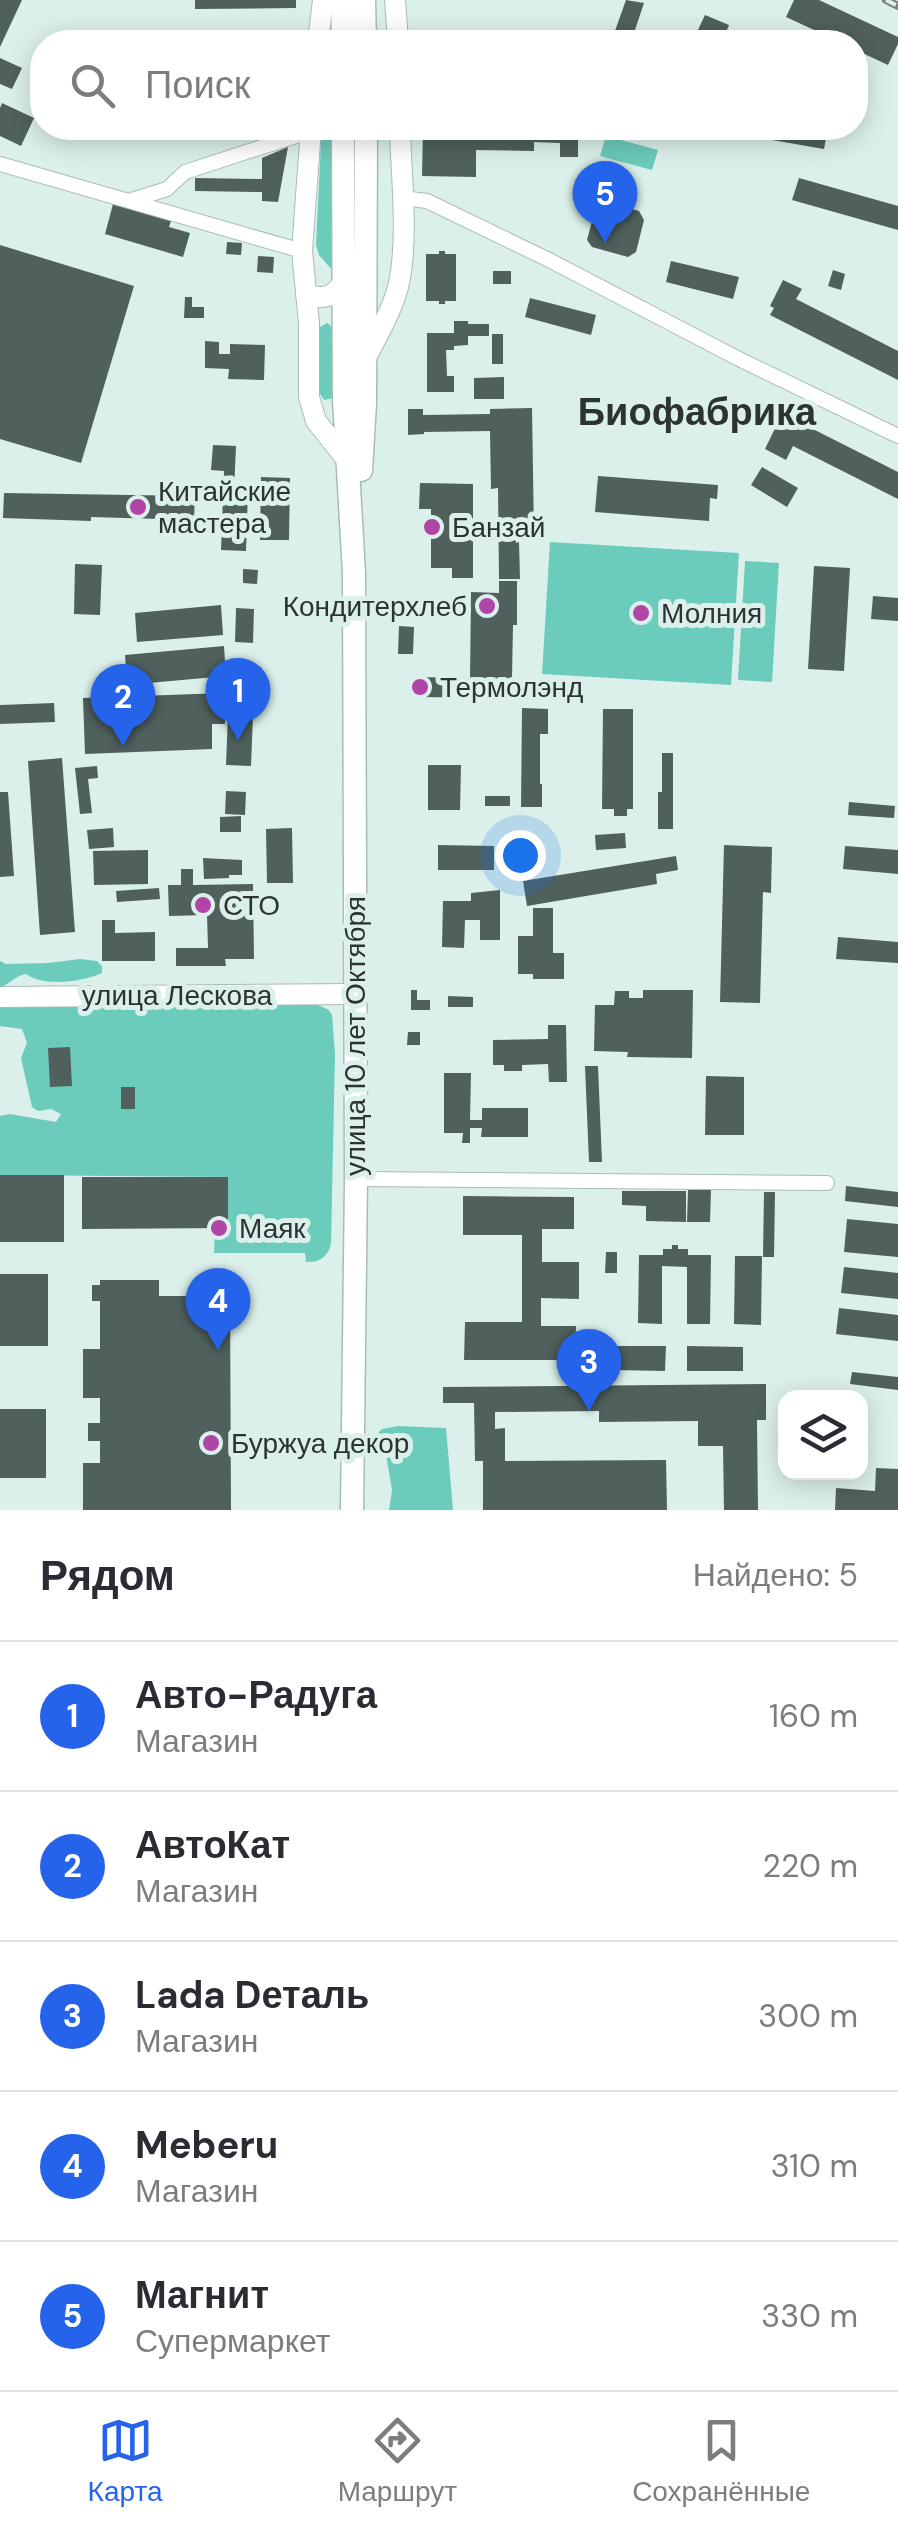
<!DOCTYPE html>
<html lang="ru">
<head>
<meta charset="utf-8">
<style>
  body { margin:0; font-family:"DM Sans",sans-serif; background:#f2f2f3; color:#2b2b33 }
  .controls { position:absolute; right:30px; bottom:30px; display:grid; overflow:hidden; border-radius:20px; box-shadow:0 5px 25px #0003 }
  .controls button { width:90px; height:90px; display:grid; place-items:center; padding:0; border:0; border-bottom:2px solid #e1e1e2; background:#fff; color:#2b2b33; font:50px sans-serif }
  .you { position:absolute; left:520px; top:855px; width:35px; height:35px; margin:-25px; border:8px solid #fff; border-radius:50%; background:#1a73e8; box-shadow:0 0 0 15px #1a73e833 }
  .badge { display:grid; place-items:center; width:65px; height:65px; border-radius:50%; background:#2563eb; color:#fff; font-size:32px; font-weight:700 }
  .pin { position:absolute; translate:-50% -82px; filter:drop-shadow(0 2px 5px #0008) }
  .pin::after { content:''; position:absolute; top:52px; width:35px; height:30px; background:inherit; clip-path:polygon(0 0,100% 0,50% 100%) }
  .list { margin:0; padding:0; list-style:none }
  h2 { display:flex; justify-content:space-between; align-items:center; height:130px; margin:0; padding:0 40px; font-size:42px }
  h2 small { font-size:32px; font-weight:400; color:#7c7c81 }
  .list li { display:grid; grid-template-columns:65px 1fr auto; gap:30px; align-items:center; box-sizing:border-box; height:150px; padding:0 40px; border-top:2px solid #e1e1e2 }
  .list b { display:block; font-size:38px; white-space:nowrap }
  .list p { margin:0; font-size:32px; white-space:nowrap; color:#7c7c81 }
  .list em { font-size:32px; font-style:normal; color:#7c7c81 }
  .icon { flex:none; width:55px; height:55px; fill:none; stroke:currentColor; stroke-width:2; stroke-linecap:round; stroke-linejoin:round }
  .map { position:relative; flex:none; width:898px; height:1510px; overflow:hidden }
  .search { position:absolute; background:#fff; box-shadow:0 5px 25px #0003; left:30px; right:30px; top:30px; height:110px; display:flex; align-items:center; gap:25px; box-sizing:border-box; padding:0 35px; border-radius:40px; color:#7c7c81; font-size:38px }
  .sheet { height:880px; background:#fff }
  nav { display:flex; justify-content:space-around; align-items:center; box-sizing:border-box; height:140px; border-top:2px solid #e1e1e2; background:#fff; font-size:28px; color:#7c7c81 }
  nav a { display:grid; justify-items:center; gap:5px }
  nav .on { color:#2563eb }
  .map>svg:first-child { display:block }
  .green { fill:#6cccbb }
  .building { fill:#4f605d }
  .lines { fill:none; stroke-linecap:round; stroke-linejoin:round }
  .street-casing { stroke:#a8bcb7; stroke-width:16 }
  .secondary-casing { stroke:#a8bcb7; stroke-width:22 }
  .primary-casing { stroke:#a8bcb7; stroke-width:25 }
  .street { stroke:#fff; stroke-width:14 }
  .secondary { stroke:#fff; stroke-width:20 }
  .primary { stroke:#fff; stroke-width:22 }
  .rail-casing { stroke:#75827f; stroke-width:8 }
  .rail { stroke:#dcf0eb; stroke-width:4; stroke-dasharray:11; stroke-linecap:butt }
  .poi-dot { fill:#b045a7; stroke:#dcf0eb; stroke-width:4 }
  .labels { text-anchor:middle; dominant-baseline:central; stroke-width:10; stroke-linejoin:round; paint-order:stroke }
  .poi-label { font-size:28px; fill:#2c3332; stroke:#dcf0eb; text-anchor:start }
  .street-label { font-size:28px; fill:#2c3332; stroke:#dcf0eb }
  .district-label { font-size:38px; font-weight:bold; fill:#2c3332; stroke:#dcf0eb }
</style>
</head>
<body>
<div class="map">
<svg width="898" height="1510" viewBox="0 0 898 1510">
  <rect width="100%" height="100%" fill="#dcf0eb"/>
  <path class="green" d="M324 133H335V267L332 270 319 255 316 245 321 142Z
    M606 136 658 150 652 170 600 156Z
    M327 323 331 326 335 338 334 398 324 400 320 394V327Z
    M550 542 739 553 731 685 542 674Z
    M745 561 779 563 772 682 738 680Z
    M80 959 97 961 102 966V973C83 982 43 987 26 974 14 976 11 984 0 987V961L6 964 48 963Z
    M307 1000 329 1010 332 1015 335 1054 331 1244C328 1257 319 1263 306 1262L305 1253H214L215 1228H228L227 1177 0 1175V1116L10 1114 56 1122 61 1114 51 1109 38 1111 32 1107 21 1058 27 1043 22 1029 0 1026V1002Z
    M398 1426 446 1428 453 1510H389L392 1490 386 1454 374 1445 373 1438 382 1429Z"/>
  <path class="building" d="M0 0H22L0 47Z
    M195 0H296V8L195 9Z
    M626 0 644 3 631 42H611Z
    M794 0H819L898 37V44L888 65 856 50V42H840L786 17Z
    M705 15 729 25 723 40 698 30Z
    M513 31H533L532 42 513 41Z
    M0 58 22 68 12 89 0 84Z
    M2 103 34 118 21 146 0 136V108Z
    M423 128H476V138L534 139 535 128H578V157H560V143L534 142V151L476 150V177L422 176Z
    M733 128H772L802 133V128H828L824 149 732 133Z
    M288 147 278 202 262 201V192L195 191V178L262 179V158Z
    M799 178 898 206V230L792 200Z
    M603 201 639 211 644 220 636 252 628 257 592 247 587 240 596 206Z
    M113 204 171 221 169 227 190 233 183 257 105 234Z
    M227 242 242 243 241 255 226 254Z
    M0 245 134 286 81 463 0 439Z
    M439 251H445V254H456V301H445V304H439V301H426V254H439Z
    M258 256 274 257 273 273 257 272Z
    M671 261 739 277 733 299 666 282Z
    M833 270 845 274 841 290 828 286Z
    M493 271H511V284H493Z
    M783 280 802 289 796 299 898 351V380L770 315 774 308 770 306Z
    M185 297H192V307H204V318H184Z
    M530 298 596 315 591 335 525 317Z
    M454 321H468V324H489V336H468V345L454 346V350H446L447 376H454V392H427V333H454Z
    M492 334H503V364H492Z
    M205 341 219 342V354H230V344L265 345 264 380 228 379 229 369 205 368Z
    M504 377V399H474V378Z
    M532 408 534 535H516V543L519 542 520 579H499L498 488 491 489 490 431 424 432V434L408 435V409H423V415L490 414V409Z
    M781 416 789 420 791 418 898 472V499L793 446 786 460 765 449Z
    M213 445 236 446 234 491 248 492 246 551 221 550 224 471 211 470Z
    M762 467 798 488 787 507 751 485Z
    M598 476 718 485 717 499 710 498 709 521 595 512Z
    M261 477 290 478 289 540H260Z
    M420 483 473 484V524H481V541H473V578H452V568H431V509H419Z
    M4 493 195 496 194 520 91 517V521L3 518Z
    M75 564 102 565 100 615 74 614Z
    M814 566 850 568 844 671 808 669Z
    M243 569 258 570 257 584 243 583Z
    M499 581H517V625H513L512 678H515V698L416 697V677L470 678 471 592 499 593Z
    M873 596 898 598V621L871 619Z
    M221 605 223 635 137 642 135 613Z
    M236 608 254 609 253 643 235 642Z
    M399 626 414 627 413 654H398Z
    M224 646 226 676 127 685 125 655Z
    M229 689 254 690 251 766 226 765Z
    M224 693 225 724H212V749L85 754 83 698Z
    M54 703 55 722 0 724V705Z
    M522 708 548 709V734H540V784H542V807H521Z
    M603 709H633V809H627V816H614V809H602Z
    M662 753H673V829H658V792H662Z
    M62 758 75 932 40 935 28 761Z
    M428 765H461L460 810H428Z
    M97 766 98 778 88 779 92 813 80 814 75 768Z
    M226 791 246 792 245 815 225 814Z
    M0 792H8L14 876 0 877Z
    M485 796H510V806H485Z
    M849 802 895 806 894 818 848 815Z
    M241 816V832H220V817Z
    M113 828 114 847 89 849 87 830Z
    M292 828 293 883H267L266 829Z
    M625 833 626 848 596 850 595 835Z
    M438 845 494 846V870H438Z
    M724 845 772 847 771 893 763 892 760 1003 720 1002Z
    M845 846 898 850V874L843 869Z
    M148 850V884L94 885 93 851Z
    M676 856 678 870 656 874 657 884 527 906 523 881Z
    M203 858 242 860V875H229V878L204 879Z
    M181 869H193V885L253 884 254 959H225L226 966H176V948H208L207 915 169 916 168 885H181Z
    M159 888 160 899 117 902 116 891Z
    M500 890V940H480V920H465L464 948 442 947 443 901H471V893Z
    M533 908H553V953H564V979H533V974H518V936H533Z
    M102 920H115V933L155 932V961H102Z
    M838 937 898 942V963L836 959Z
    M411 990H417V1000H430V1010H411Z
    M643 990H693L692 1058 627 1057 628 1052 594 1051 595 1005H614L615 991H629V998H643Z
    M448 996 473 997V1007H448Z
    M548 1025H566L567 1082H549L548 1064 522 1065V1071H504V1065H493V1040L548 1039Z
    M408 1032H420V1045H407Z
    M70 1047 72 1086 50 1087 48 1048Z
    M585 1066H598L602 1162H589Z
    M444 1073H471L470 1120H482V1108H528V1137H481L482 1128H470V1143H462L463 1133H444Z
    M706 1076 744 1077V1135H705Z
    M121 1087H135V1109H121Z
    M0 1175H64V1242H0Z
    M82 1177H228V1228L82 1229Z
    M846 1186 898 1192V1207L845 1201Z
    M688 1190H711L710 1222H687Z
    M622 1191H686V1222L646 1221V1206L622 1205Z
    M764 1192H775L774 1257H763Z
    M463 1196 574 1197V1229H542V1262H579V1299L541 1298V1326H576L575 1360H464L465 1322H522V1235H463Z
    M847 1219 898 1224V1257L844 1252Z
    M672 1245H678V1249H688V1255H711L710 1324H687V1267L662 1266V1324L638 1323 639 1255H663V1249H672Z
    M606 1252H617V1273H605Z
    M735 1256H762L761 1325 734 1324Z
    M844 1267 898 1273V1299L841 1293Z
    M0 1274H48V1346H0Z
    M100 1280H159V1296H230L231 1510H83V1463H100V1441H88V1423H100V1398H83V1349H100V1301H92V1285H100Z
    M839 1308 898 1315V1341L836 1334Z
    M614 1346H666L665 1371 613 1370Z
    M687 1346 743 1347V1371H687Z
    M852 1372 898 1377V1390L850 1384Z
    M766 1384V1420H757L758 1510H724L723 1446H698V1421L599 1422V1411L495 1412V1429L505 1428V1461L666 1460 667 1510H483V1461H475L474 1403H443V1387Z
    M0 1409H46V1478H0Z
    M876 1468 898 1469V1510H835L836 1488 875 1491Z"/>
  <g class="lines">
    <defs>
      <path id="street" d="M0 164 302 251
        M402 198 427 201 549 260 739 359 898 436
        M132 200 167 189 185 172 311 131
        M356 1179 827 1183"/>
      <path id="secondary" d="M395 0 398 42
        M318 42 323 0
        M311 128 302 251 309 323V397L316 421 347 460
        M306 295C326 300 334 297 345 279
        M366 358C379 332 395 306 400 278 408 232 401 174 400 128
        M0 997 354 994"/>
      <path id="primary" d="M342 0 343 42
        M364 0 365 42
        M343 128 344 400 354 573 356 1179 352 1510
        M361 470 365 403 366 128"/>
    </defs>
    <use href="#street" class="street-casing"/>
    <use href="#secondary" class="secondary-casing"/>
    <use href="#primary" class="primary-casing"/>
    <use href="#street" class="street"/>
    <use href="#secondary" class="secondary"/>
    <use href="#primary" class="primary"/>
    <defs>
      <path id="rail" d="M886 0 898 6"/>
    </defs>
    <use href="#rail" class="rail-casing"/>
    <use href="#rail" class="rail"/>
  </g>
  <g class="poi-dot">
    <circle cx="138" cy="507" r="10"/>
    <circle cx="432" cy="527" r="10"/>
    <circle cx="487" cy="606" r="10"/>
    <circle cx="641" cy="613" r="10"/>
    <circle cx="420" cy="687" r="10"/>
    <circle cx="203" cy="905" r="10"/>
    <circle cx="219" cy="1228" r="10"/>
    <circle cx="211" cy="1443" r="10"/>
  </g>
  <g class="labels">
    <g class="poi-label">
      <text x="158" y="491">Китайские<tspan x="158" dy="32">мастера</tspan></text>
      <text x="452" y="527">Банзай</text>
      <text x="467" y="606" text-anchor="end">Кондитерхлеб</text>
      <text x="661" y="613">Молния</text>
      <text x="440" y="687">Термолэнд</text>
      <text x="223" y="905">СТО</text>
      <text x="239" y="1228">Маяк</text>
      <text x="231" y="1443">Буржуа декор</text>
    </g>
    <g class="street-label">
      <text x="177" y="995">улица Лескова</text>
      <text transform="translate(355 1036) rotate(-90)">улица 10 лет Октября</text>
    </g>
    <g class="district-label">
      <text x="697" y="412">Биофабрика</text>
    </g>
  </g>
</svg>
<div class="controls">
<button><svg class="icon" aria-label="layers" viewBox="0 0 24 24"><path d="M12 4l9 5-9 5-9-5zM3 14l9 5 9-5"/></svg></button>
</div>
<div class="you"></div>
<div class="pin badge" style="left:238px;top:740px">1</div>
<div class="pin badge" style="left:123px;top:746px">2</div>
<div class="pin badge" style="left:589px;top:1411px">3</div>
<div class="pin badge" style="left:218px;top:1350px">4</div>
<div class="pin badge" style="left:605px;top:243px">5</div>
<div class="search"><svg class="icon" aria-label="search" viewBox="0 0 24 24"><circle cx="10" cy="10" r="6"/><path d="M15 15l6 6"/></svg>Поиск</div>
</div>
<section class="sheet">
<h2>Рядом<small>Найдено: 5</small></h2>
<ul class="list">
<li><span class="badge">1</span><div><b>Авто-Радуга</b><p>Магазин</p></div><em>160 m</em></li>
<li><span class="badge">2</span><div><b>АвтоКат</b><p>Магазин</p></div><em>220 m</em></li>
<li><span class="badge">3</span><div><b>Lada Dеталь</b><p>Магазин</p></div><em>300 m</em></li>
<li><span class="badge">4</span><div><b>Meberu</b><p>Магазин</p></div><em>310 m</em></li>
<li><span class="badge">5</span><div><b>Магнит</b><p>Супермаркет</p></div><em>330 m</em></li>
</ul>
</section>
<nav>
<a class="on"><svg class="icon" aria-label="map" viewBox="0 0 24 24"><path d="M3 6l6-2 6 2 6-2v14l-6 2-6-2-6 2zM9 4v14M15 6v14"/></svg>Карта</a>
<a><svg class="icon" aria-label="directions" viewBox="0 0 24 24"><path d="M12 3l9 9-9 9-9-9zM9 14v-3h6M13 9l2 2-2 2"/></svg>Маршрут</a>
<a><svg class="icon" aria-label="saved" viewBox="0 0 24 24"><path d="M7 4h10v16l-5-4-5 4z"/></svg>Сохранённые</a>
</nav>
</body>
</html>
